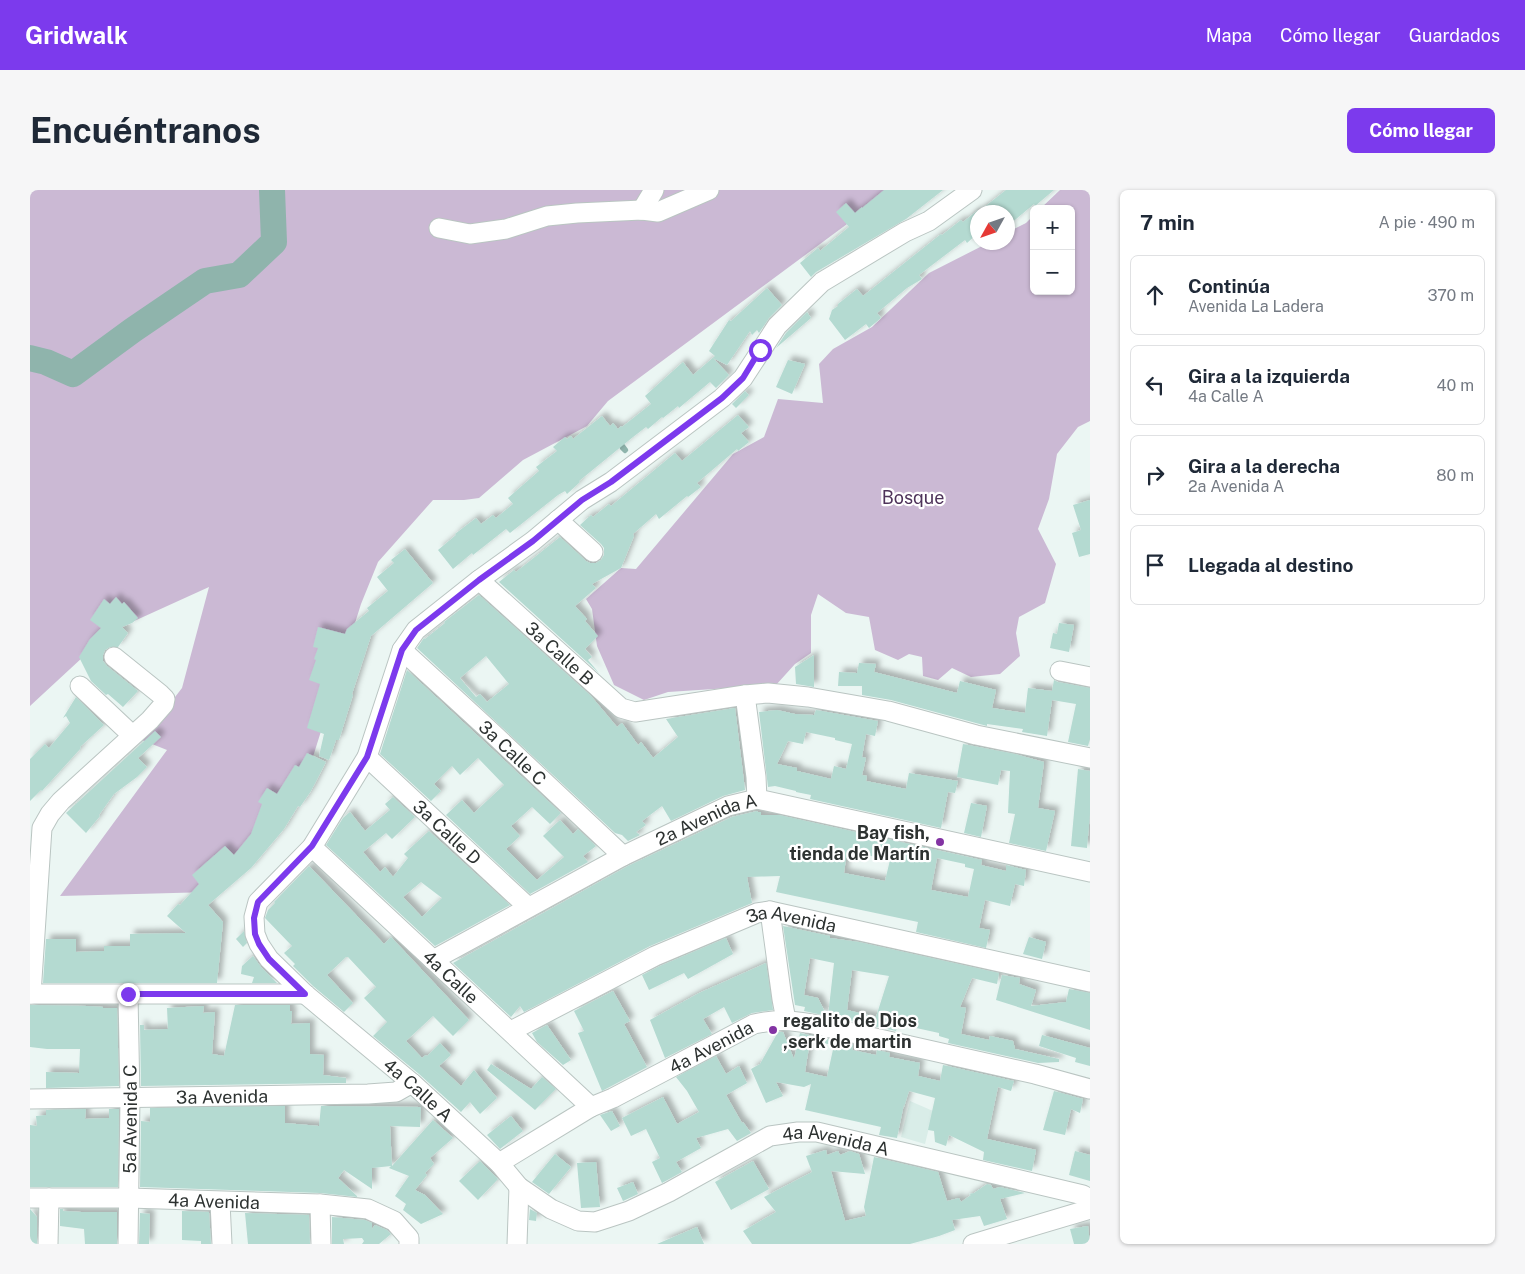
<!DOCTYPE html>
<html lang="es">
<head>
<meta charset="utf-8">
<style>
  body { margin:0; font-family:"Public Sans",sans-serif; background:#f6f6f7; color:#1f2937 }
  .controls { position:absolute; right:15px; top:15px; display:grid; overflow:hidden; border-radius:8px; box-shadow:0 1px 4px #0004 }
  .controls button { width:45px; height:45px; display:grid; place-items:center; padding:0; border:0; border-bottom:1px solid #e0e1e3; background:#fff; color:#1f2937; font:25px sans-serif }
  .compass { position:absolute; left:940px; top:15px; width:45px; height:45px; border-radius:50%; background:#fff; box-shadow:0 1px 4px #0004; rotate:230deg }
  .stop { position:absolute; width:15px; height:15px; margin:-11px; border:4px solid #7c3aed; border-radius:50%; background:#fff }
  .stop.end { background:#7c3aed; border-color:#fff; box-shadow:0 1px 5px #0008 }
  .list { margin:0; padding:0; list-style:none }
  h2 { display:flex; justify-content:space-between; align-items:center; height:65px; margin:0; padding:0 20px; font-size:21px }
  h2 small { font-size:16px; font-weight:400; color:#747a83 }
  .list li { display:grid; grid-template-columns:32px 1fr auto; gap:15px; align-items:center; box-sizing:border-box; height:80px; margin:0 10px 10px; padding:0 10px; border:1px solid #e0e1e3; border-radius:8px }
  .list b { display:block; font-size:19px; white-space:nowrap }
  .list p { margin:0; font-size:16px; white-space:nowrap; color:#747a83 }
  .list em { font-size:16px; font-style:normal; color:#747a83 }
  .icon { flex:none; width:28px; height:28px; fill:none; stroke:currentColor; stroke-width:2; stroke-linecap:round; stroke-linejoin:round }
  .map { position:relative; flex:none; width:1060px; height:1054px; overflow:hidden; border-radius:8px }
  header { display:flex; align-items:center; gap:30px; box-sizing:border-box; height:70px; padding:0 25px; background:#7c3aed; color:#fff }
  header strong { font-size:24px }
  nav { display:flex; gap:28px; margin-inline-start:auto; font-size:18px }
  .intro { display:flex; align-items:center; justify-content:space-between; box-sizing:border-box; height:120px; padding:0 30px }
  h1 { margin:0; font-size:35px }
  .button { padding:12px 22px; border-radius:8px; background:#7c3aed; color:#fff; font-size:18px; font-weight:700 }
  main { display:flex; gap:30px; padding:0 30px }
  aside { flex:1; background:#fff; border-radius:8px; box-shadow:0 1px 4px #0004 }
  .map>svg:first-child { display:block }
  .built { fill:#d9ede8 }
  .forest { fill:#cbb9d4 }
  .lines { fill:none; stroke-linecap:round; stroke-linejoin:round }
  .stream { stroke:#8fb4ac; stroke-width:4.5 }
  .river { stroke:#8fb4ac; stroke-width:26 }
  .building { fill:#b4dad1; fill-rule:evenodd; filter:url(#shadow) }
  .minor-casing { stroke:#bac5c2; stroke-width:21 }
  .minor { stroke:#fff; stroke-width:19 }
  .route { stroke:#7c3aed; stroke-width:6 }
  .poi-dot { fill:#8333a3; stroke:#fff; stroke-width:2 }
  .labels { text-anchor:middle; dominant-baseline:central; stroke-width:4.5; stroke-linejoin:round; paint-order:stroke }
  .park-label { font-size:18px; fill:#4e335a; stroke:#fff }
  .street-label { font-size:18px; fill:#2d3231; stroke:#fff }
  .poi-label { font-size:18px; font-weight:bold; fill:#2d3231; stroke:#fff; text-anchor:end }
</style>
</head>
<body>
<header>
<strong>Gridwalk</strong>
<nav><a>Mapa</a><a>Cómo llegar</a><a>Guardados</a></nav>
</header>
<div class="intro"><h1>Encuéntranos</h1><a class="button">Cómo llegar</a></div>
<main>
<div class="map">
<svg width="1060" height="1054" viewBox="0 0 1060 1054">
  <defs>
    <filter id="shadow"><feDropShadow dx="4.5" dy="-4.5" stdDeviation="2.5" flood-color="#0004"/></filter>
  </defs>
  <rect width="100%" height="100%" fill="#ebf6f3"/>
  <path class="built" d="M880 911 903 921 895 954 871 947Z"/>
  <path class="forest" d="M0 0H863L578 211 557 236 493 270 449 308 434 310H403L348 372 331 414 281 573 181 702 30 706 137 560 112 550 152 498 179 397 80 442 0 516Z
    M1030 0H1060V231L1048 237 1027 264 1019 309 1008 339 1026 374 1015 413 989 427 986 443 990 466 970 484 941 487 922 478 908 490 893 486 892 467 879 464 868 470 845 460 839 427 816 423 788 404 781 425V463L765 474 746 495 638 502 614 510 584 495 567 456 562 419 556 409 591 378 606 379 703 264 734 247 748 209 793 213 789 174 803 159 842 137 899 83 958 53 978 52V42L996 33 1004 25V101H1041V19H1010Z"/>
  <g class="lines">
    <path class="stream" d="M593 256 596 260 595 261 592 258Z"/>
    <path class="river" d="M0 168 16 172 43 184 103 140 175 91 209 85 244 52 242 0"/>
  </g>
  <path class="building" d="M854 0H913L876 29 786 82 781 87 770 73 788 58 790 61 819 37 806 22 816 13 825 23 832 17V18Z
    M976 0H1024L1005 16 1004 14 980 34 978 31V22H948Z
    M948 20V43L937 53 935 50 889 85 892 89 877 98 847 123 851 128 839 138 836 134 815 150 799 129 802 120 808 116V114L827 99 833 106 911 44 912 45 931 30 933 32Z
    M737 98 752 115 739 128 729 143 727 140 722 145 720 141 697 175 683 168 699 185 686 198 680 192 649 218 648 216 633 228 632 227 618 239 616 237 603 247 549 291 550 292 537 304 535 301 528 305 480 343 476 339 443 365 442 363 423 379 408 360 426 345 425 344 446 328 451 334 463 325 466 328 483 314 478 308 509 281 506 277 527 261 523 257 535 247 537 249 541 246 543 249 572 226 580 236 583 233 588 239 591 236 592 237 621 214 615 206 653 172 663 185 685 166 679 161 699 130 701 131Z
    M777 122 781 128 746 158 756 143Z
    M758 170 775 174 762 204 746 197Z
    M715 201 719 205 706 218 702 214Z
    M708 225 719 237 711 243 719 252 708 261 707 259 667 293 671 297 658 307 657 306 629 329 626 324 603 344 604 346 591 378 562 394 566 398 545 416 557 429 555 431 568 446 555 459 562 467 558 470 569 483 469 392 484 380 486 382 530 347 556 371 560 373H566L571 370 574 365V358L571 354 550 335 561 325 563 327 579 314 581 316 645 263 652 271Z
    M1060 310V364L1049 367 1042 343 1051 340 1043 315Z
    M375 359 403 393 341 446 322 504 323 505 309 550H306L299 570 289 566 294 544 277 538 290 494 279 490 286 470 284 469 288 458 283 457 288 437 315 444 317 439 339 421 337 418 358 401 347 387 364 373 361 370Z
    M449 405 561 506 587 537 592 533 608 555 611 552 623 568 648 547 636 529 705 518 715 600 693 606 641 631 632 616 612 631 616 635 606 642 610 645 598 651 592 645 585 643 387 458 394 448 395 449 415 433 414 432ZM456 466 479 494 457 512 450 504 446 507 430 488Z
    M86 407 92 414 94 412 108 428 102 433 92 437 98 443 88 457H80L75 460 73 465V471L77 476 108 501 93 517 78 504 76 505 61 491 49 467 60 449 71 438 60 430 74 409 80 414Z
    M1029 433 1044 435 1039 462 1020 458 1023 443 1027 444Z
    M784 465V497L766 494 765 477Z
    M829 473 846 474 844 482 927 503 930 491 966 500 962 518 995 523 998 498 1022 501 1024 490 1028 492 1060 498V549L1058 556 1038 552 1046 514 1022 510 1017 546 992 542 993 539 957 534V536L861 510 832 505V496H808L809 482 827 483Z
    M377 480 531 623 520 634 502 617 481 636 490 646 476 659 507 690 534 667 513 646 530 630 543 644 548 639 566 656 553 666 558 672 500 704 416 625 432 610 444 623 474 595 448 568 430 585 422 576 404 594 411 601 401 611 350 564Z
    M46 507 74 535 50 557 51 558 12 601 11 600 0 611V569L15 554 19 558 40 533 36 526 33 528Z
    M747 520 765 524 784 525 786 520 848 531 845 546 836 544 832 567 836 568 832 585 837 586 836 591 876 599 879 583 928 591 925 603 918 602 911 638 780 609 781 605 766 602V601L745 596 738 597 729 522ZM776 542 805 548V550L822 554 816 579 804 576 801 589 767 581V578L747 574 758 551 773 554Z
    M125 541 131 547 108 568 117 577 107 587 84 604 69 625 70 626 56 643 36 623Z
    M933 554 985 564 1014 572 1008 618 1025 621 1016 661 979 653 985 624 978 623 980 581 971 580 968 595 927 587Z
    M277 563 296 572 281 601 270 617 268 616 254 639 221 678 178 715 193 732 187 793H13L16 749H46V762L74 761V756H100V744L156 743 137 726 148 714 150 715 169 694 162 685 195 656 204 665 221 644 232 614 228 612 237 598 247 604 265 575 269 577Z
    M1048 579 1060 581V623L1057 658 1041 656Z
    M363 607 385 627 362 649 356 643 333 662 350 682 355 677 363 687 378 668 374 664 399 641 480 715 405 756 296 655 313 628 320 622 335 641 360 620 355 614ZM391 692 412 708 392 727 373 707Z
    M941 613 957 616 951 647 934 643Z
    M727 621 728 622H731V625H749L952 670 951 675 976 681V675L996 680 994 696 985 694 980 716 955 710 949 738 960 740 956 758 886 742 888 732 746 702 750 686 717 687 722 713 620 756 494 822 490 816 481 827 423 773 598 676 702 627ZM817 661 860 670 855 691 814 683ZM907 668 935 674V677L944 679 938 707 901 700Z
    M279 676 354 754 361 747 439 830 423 846 403 826 376 851 392 868 396 865 397 866 410 853 421 865 409 876 431 896 444 880 467 908 450 924 440 912 431 922 389 884 343 846 357 832 334 808 346 797 318 767H316L297 785 323 813 314 822 283 796 263 776 265 774 254 763 262 756 235 728 238 720 245 713 244 712Z
    M753 736 800 746V748L829 752 969 783 967 794 942 788 930 817 936 818 931 844 959 850 960 846 983 851 985 859 1029 869V872L1008 873 918 853 919 849 909 846V843L868 834 866 841 798 826 804 773 780 768 774 805 788 808 797 826 774 821 775 817 765 815ZM822 780 859 786 846 827 817 820Z
    M214 741 217 753 213 757 206 749Z
    M999 747 1016 752 1012 769 993 764Z
    M696 748 703 764 658 789 654 783 619 800 612 785 630 776Z
    M223 766 231 777 247 793H222L224 787 211 784 212 776Z
    M736 773 743 820 722 823 702 833 694 817 673 829 682 844 635 868 620 830 669 803Z
    M972 785 990 788 989 794 1006 800 1001 816 1036 812 1039 799 1060 803V840L966 810Z
    M583 801 600 831 594 834 617 877 572 901 548 843 554 841 544 821Z
    M0 815 57 816 73 817V818H87L89 896 16 898V882L49 883 50 859H17L0 857Z
    M205 815H260V821H262L261 834 280 833V864L294 865 293 885 316 888V893L111 896 110 835H114V840L138 839 137 818 174 816 173 823 185 822 182 864 194 866Z
    M517 835 541 870 533 875 507 852 502 843Z
    M748 842H753L764 869 770 843 823 855 822 860 846 865 847 860 860 863 859 867 890 873 888 886 910 891 913 875 984 891 981 901 968 897 957 949 1006 960 1002 981 953 970 954 962 919 945 916 956 905 952 904 941 898 940 905 908 879 901 874 917V914L867 948 849 945 851 937 775 920 781 894 774 897 746 892 753 906 736 913 721 879 730 874ZM780 851 804 855 797 887 775 882Z
    M1012 845 1060 858V876L1045 872 1046 868 1009 856Z
    M686 866 696 884 709 876 717 893 696 905 712 933 713 932 721 943 707 951 698 939 666 948 671 958 646 972 652 982 632 993 622 972 630 968 616 939 601 946 592 928 633 907 647 934 669 922 657 901 646 887Z
    M461 874 501 899 512 887 526 899 505 920 457 880Z
    M1024 901 1053 909 1050 923 1041 919 1035 945 1013 940Z
    M255 916V933L289 936 291 916 391 917 390 937 360 936 362 976 403 930 423 948 400 968 404 974 395 983 397 985 385 1000 395 1005 413 1024 391 1034 373 1020 376 1014 365 1006 379 986 359 978 361 976 342 978V999L314 980 308 988 328 1007 290 1003 110 997 111 931 120 932V918Z
    M56 919 55 929 79 928V919H89L88 997H0V935L7 936 6 926 16 925V920Z
    M582 921 590 936 581 941 570 925Z
    M481 926 493 941 470 959 457 945Z
    M796 960 797 965 808 961 810 965 820 961 829 964 835 984 801 981 815 1031 836 1026 834 1017 844 967 908 982 917 1011 929 1008 931 1012 941 1005 939 1004 944 1003 957 994 961 995 963 999 970 997 995 1003 970 1009 977 1029 954 1036 950 1026 922 1030 925 1040 909 1046 880 1054H722L713 1041 746 1022 734 1007 782 982 776 966Z
    M1045 961 1060 965V991L1039 985Z
    M525 964 541 977 519 1004 502 992Z
    M450 971 468 989 448 1010 429 991Z
    M723 971 739 999 701 1020 685 992Z
    M566 972 570 1017 551 1018 547 973Z
    M603 992 608 1004 593 1011 587 998Z
    M0 1019 7 1027V1054H0Z
    M30 1019H33V1021L51 1022H87V1054H55L54 1039 30 1036Z
    M500 1019 507 1023 506 1031 499 1030Z
    M152 1021 179 1022 181 1054H171V1051L152 1050Z
    M110 1023 120 1024 119 1054H109Z
    M215 1023 279 1025 280 1054H218Z
    M302 1027 335 1030 342 1033V1039L345 1035 357 1040 361 1044 349 1054H332L334 1051 332 1048 313 1049 314 1054H302Z
    M1058 1036 1060 1054H1044L1040 1039Z
    M667 1037 674 1054H627Z"/>
  <g class="lines">
    <defs>
      <g id="minor">
        <path id="s1" d="M942 0 899 31 875 42 792 92 747 136 713 188 692 208 581 292 552 310 503 351 449 390 386 440 372 460 337 567 282 657 228 712 224 727 225 744 229 754 239 769 275 804 382 893 469 973 489 997 521 1019 548 1031 565 1032 599 1021 639 1002 740 946 768 942H787L1053 1005 1060 1009"/>
        <path d="M612 20 624 0"/>
        <path d="M409 38 440 44 476 39 517 26 547 23 612 20 628 22 679 0"/>
        <path d="M528 330 563 362"/>
        <path id="s2" d="M449 390 591 518 605 522 715 505 738 503 778 507 858 521 946 545 1060 568"/>
        <path id="s3" d="M372 460 457 538 593 666"/>
        <path d="M1030 481 1060 487"/>
        <path d="M50 496 102 545"/>
        <path d="M715 505 726 587 727 609"/>
        <path id="s4" d="M337 567 498 717"/>
        <path id="s5" d="M282 657 561 917"/>
        <path d="M740 721 752 809 756 830"/>
        <path id="s6" d="M403 770 593 666 698 616 727 609 1060 682"/>
        <path d="M0 804H275"/>
        <path d="M1 804 12 638 20 624 31 611 120 530 134 514 135 509 130 504 84 467"/>
        <path id="s7" d="M481 841 625 766 727 723 740 721 1060 792"/>
        <path id="s8" d="M0 909 338 904 366 902 382 893"/>
        <path id="s9" d="M469 973 561 917 583 908 724 834C748 829 759 830 783 834L1005 884 1060 899"/>
        <path id="s10" d="M0 1008H99L290 1014 338 1019 364 1031 379 1048V1054"/>
        <path d="M190 1012 192 1054"/>
        <path d="M290 1014 291 1054"/>
        <path d="M18 1054 19 1008"/>
        <path id="s11" d="M98 1054 100 908 98 804"/>
        <path d="M487 1054 489 997"/>
        <path d="M943 1054 1060 1019"/>
      </g>
    </defs>
    <use href="#minor" class="minor-casing"/>
    <use href="#minor" class="minor"/>
  </g>
  <g class="lines">
    <path class="route" d="M98 804H275L239 769 229 754 225 744 224 728 228 712 282 656 337 567 372 460 386 440 449 390 503 351 552 310 581 292 692 208 713 188 730 160"/>
  </g>
  <g class="poi-dot">
    <circle cx="910" cy="652" r="5"/>
    <circle cx="743" cy="840" r="5"/>
  </g>
  <g class="labels">
    <g class="park-label">
      <text x="883" y="307">Bosque</text>
    </g>
    <g class="street-label">
      <text stroke="none"><textPath href="#s2" startOffset="109">3a Calle B</textPath></text>
      <text stroke="none"><textPath href="#s3" startOffset="151">3a Calle C</textPath></text>
      <text stroke="none"><textPath href="#s6" startOffset="308">2a Avenida A</textPath></text>
      <text stroke="none"><textPath href="#s4" startOffset="110">3a Calle D</textPath></text>
      <text stroke="none"><textPath href="#s7" startOffset="308">3a Avenida</textPath></text>
      <text stroke="none"><textPath href="#s5" startOffset="190">4a Calle</textPath></text>
      <text stroke="none"><textPath href="#s9" startOffset="242">4a Avenida</textPath></text>
      <text stroke="none"><textPath href="#s1" startOffset="1294">4a Calle A</textPath></text>
      <text stroke="none"><textPath href="#s8" startOffset="192">3a Avenida</textPath></text>
      <text stroke="none"><textPath href="#s11" startOffset="125">5a Avenida C</textPath></text>
      <text stroke="none"><textPath href="#s1" startOffset="1782">4a Avenida A</textPath></text>
      <text stroke="none"><textPath href="#s10" startOffset="184">4a Avenida</textPath></text>
    </g>
    <g class="poi-label">
      <text x="900" y="642">Bay fish,<tspan x="900" dy="21">tienda de Martín</tspan></text>
      <text x="753" y="830" text-anchor="start">regalito de Dios<tspan x="753" dy="21">,serk de martin</tspan></text>
    </g>
  </g>
</svg>
<div class="controls">
<button>+</button>
<button>−</button>
</div>
<svg class="compass" viewBox="-18 -18 36 36"><path d="M0-13l5 13h-10z" fill="#e53935"/><path d="M0 13l5-13h-10z" fill="#747a83"/></svg>
<div class="stop" style="left:730px;top:160px"></div>
<div class="stop end" style="left:98px;top:804px"></div>
</div>
<aside>
<h2>7 min<small>A pie · 490 m</small></h2>
<ul class="list">
<li><svg class="icon" aria-label="ahead" viewBox="0 0 24 24"><path d="M12 20V5M6 11l6-6 6 6"/></svg><div><b>Continúa</b><p>Avenida La Ladera</p></div><em>370 m</em></li>
<li><svg class="icon" aria-label="left" viewBox="0 0 24 24"><path d="M17 20v-9H6M10 6l-5 5 5 5"/></svg><div><b>Gira a la izquierda</b><p>4a Calle A</p></div><em>40 m</em></li>
<li><svg class="icon" aria-label="right" viewBox="0 0 24 24"><path d="M7 20v-9h11M14 6l5 5-5 5"/></svg><div><b>Gira a la derecha</b><p>2a Avenida A</p></div><em>80 m</em></li>
<li><svg class="icon" aria-label="arrive" viewBox="0 0 24 24"><path d="M6 21V4h12l-3 4 3 4H6"/></svg><div><b>Llegada al destino</b></div></li>
</ul>
</aside>
</main>
</body>
</html>
